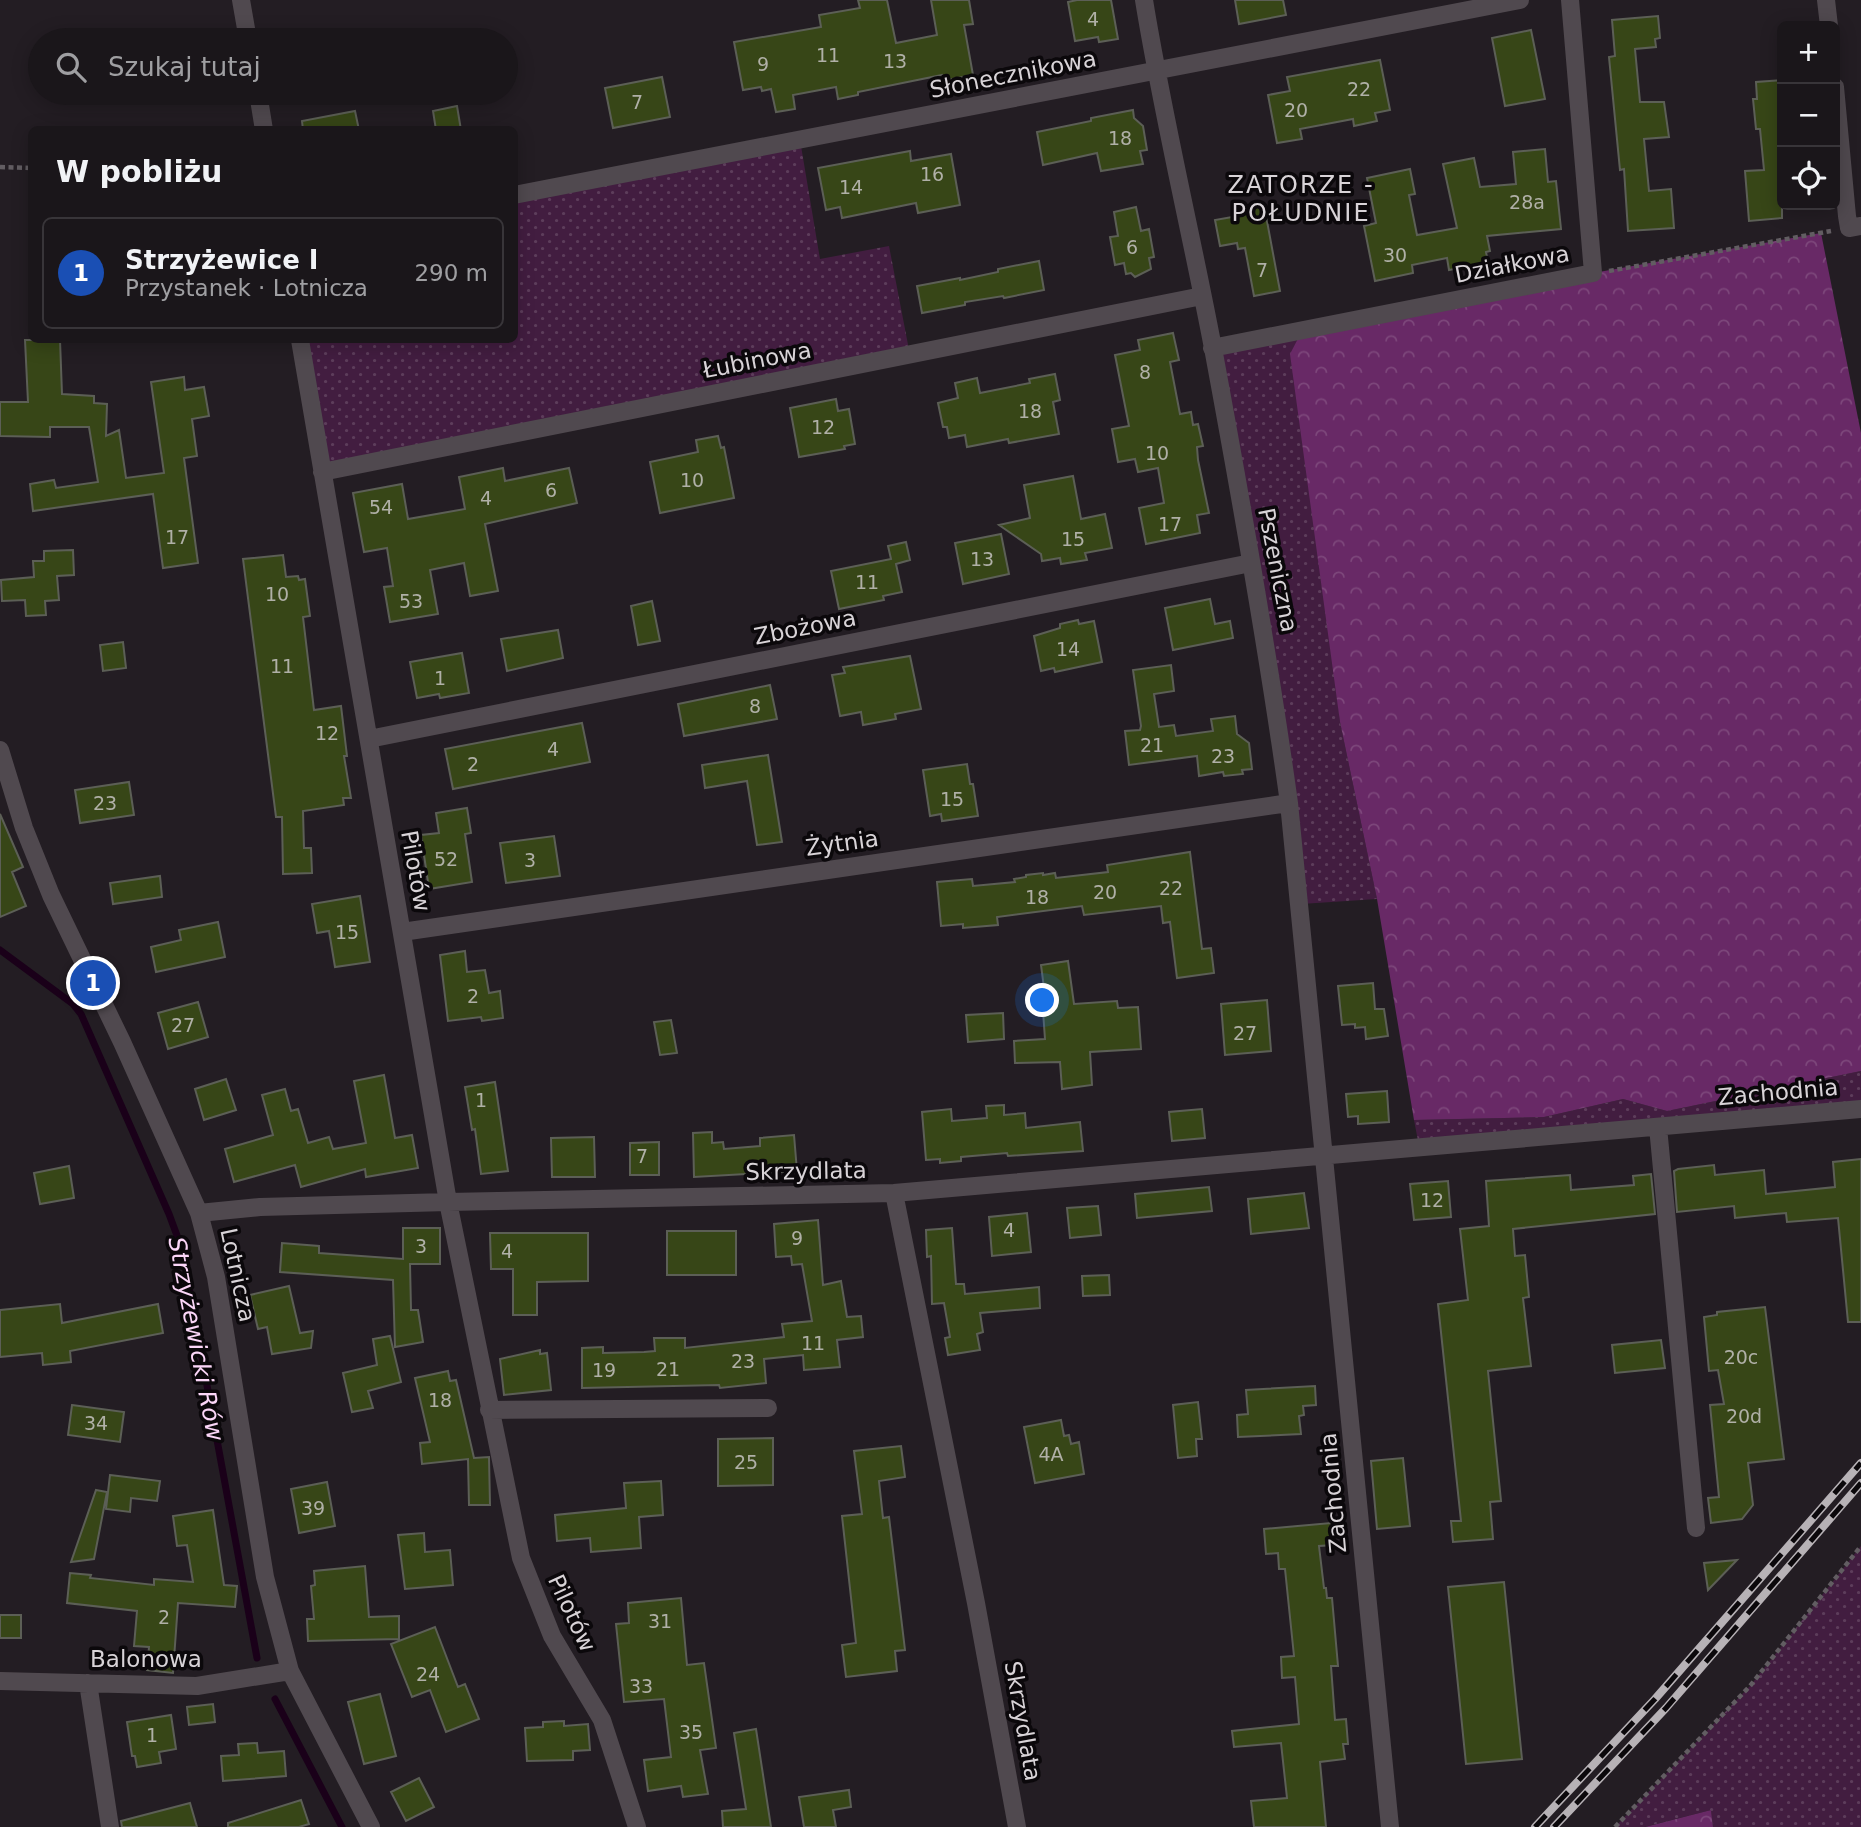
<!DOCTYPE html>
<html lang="pl">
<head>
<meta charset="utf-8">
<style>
  body { margin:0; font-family:"DejaVu Sans",sans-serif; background:#272327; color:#f1f3f6 }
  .controls { position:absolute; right:21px; top:21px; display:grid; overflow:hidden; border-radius:10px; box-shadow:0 4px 18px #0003 }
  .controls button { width:63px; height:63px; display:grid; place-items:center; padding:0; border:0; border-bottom:2px solid #383539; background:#1a161a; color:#f1f3f6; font:35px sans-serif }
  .you { position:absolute; left:1043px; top:1001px; width:24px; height:24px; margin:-18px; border:5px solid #fff; border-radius:50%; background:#1a73e8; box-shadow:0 0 0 10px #1a73e833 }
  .badge { display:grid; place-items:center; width:46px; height:46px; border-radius:50%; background:#8c9099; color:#fff; font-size:23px; font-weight:700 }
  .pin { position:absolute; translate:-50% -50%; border:4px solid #fff; box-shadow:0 2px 7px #0006 }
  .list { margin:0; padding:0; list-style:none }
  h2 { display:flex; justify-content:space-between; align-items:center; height:91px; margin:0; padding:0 28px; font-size:30px }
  h2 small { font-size:23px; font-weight:400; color:#9f9fa2 }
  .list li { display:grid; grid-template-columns:46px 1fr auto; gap:21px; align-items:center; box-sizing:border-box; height:112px; margin:0 14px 14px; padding:0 14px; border:2px solid #383539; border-radius:10px }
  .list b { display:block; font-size:26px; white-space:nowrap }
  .list p { margin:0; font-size:23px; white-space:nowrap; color:#9f9fa2 }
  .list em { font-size:23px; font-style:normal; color:#9f9fa2 }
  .icon { flex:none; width:38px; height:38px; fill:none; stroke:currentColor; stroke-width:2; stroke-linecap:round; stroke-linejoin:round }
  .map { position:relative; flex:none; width:1861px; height:1827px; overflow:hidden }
  .search { position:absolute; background:#1a161a; box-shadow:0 4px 18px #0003; left:28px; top:28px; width:490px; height:77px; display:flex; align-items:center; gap:18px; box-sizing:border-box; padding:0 24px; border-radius:38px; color:#9f9fa2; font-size:26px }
  .panel { position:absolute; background:#1a161a; box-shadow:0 4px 18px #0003; left:28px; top:126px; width:490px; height:217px; border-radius:10px }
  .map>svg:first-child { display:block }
  .grass { fill:url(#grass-dots) }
  .forest { fill:url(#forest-crowns) }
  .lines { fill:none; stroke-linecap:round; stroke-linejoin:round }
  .stream { stroke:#1a0019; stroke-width:7 }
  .building { fill:#374617; stroke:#5c5f56; stroke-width:2 }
  .path { stroke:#625d62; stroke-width:4.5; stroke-dasharray:5 3.5; stroke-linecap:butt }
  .minor { stroke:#50494f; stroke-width:18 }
  .rail-casing { stroke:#b7b2b6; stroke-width:8 }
  .rail { stroke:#0b080b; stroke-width:5; stroke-dasharray:16; stroke-linecap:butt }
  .labels { text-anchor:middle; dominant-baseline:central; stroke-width:7; stroke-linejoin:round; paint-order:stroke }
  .number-label { font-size:19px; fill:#b0b0a7 }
  .street-label { font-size:23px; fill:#d8d3d7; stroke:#0b080b }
  .neighbourhood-label { font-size:24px; letter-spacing:2px; fill:#d8d3d7; stroke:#0b080b }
  .water-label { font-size:24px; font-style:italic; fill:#fbd6f8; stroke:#0b080b }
</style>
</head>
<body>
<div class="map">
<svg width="1861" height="1827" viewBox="0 0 1861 1827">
  <defs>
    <pattern id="grass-dots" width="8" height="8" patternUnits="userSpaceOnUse" patternTransform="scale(1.75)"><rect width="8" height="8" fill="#421d40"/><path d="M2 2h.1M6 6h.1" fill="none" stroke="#5d3d5b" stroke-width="1.8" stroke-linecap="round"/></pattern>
    <pattern id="forest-crowns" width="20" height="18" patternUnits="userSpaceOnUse" patternTransform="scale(1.75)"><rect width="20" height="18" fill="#682966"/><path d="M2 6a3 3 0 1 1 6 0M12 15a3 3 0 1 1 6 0" fill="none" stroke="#7d477b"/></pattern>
  </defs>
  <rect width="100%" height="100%" fill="#231d23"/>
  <path class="grass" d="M800 140 820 259 889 246 910 355 322 472 300 340H514L515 195Z
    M1302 331 1340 722 1377 899 1301 904 1212 348Z
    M1861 1071V1109L1419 1146 1414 1120 1544 1117 1623 1099 1667 1111Z
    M1861 1546V1827H1713L1711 1810 1644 1827H1615L1750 1686Z"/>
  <path class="forest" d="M1821 233 1861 433V1071L1667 1111 1623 1099 1544 1117 1414 1120 1377 899 1340 722 1290 354 1302 331 1593 273Z
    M1711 1810 1713 1827H1644H1645Z"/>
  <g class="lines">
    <path class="stream" d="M0 950 73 1004 81 1014 169 1214 182 1249 257 1658
      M275 1699 342 1827"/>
  </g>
  <path class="building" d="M858 0H887L896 43 937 35 931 0H969L973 24 964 25 973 75 943 81 942 75 858 92V95L838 99 836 87 793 95 795 109 776 112 771 89 762 91 761 87 743 90 734 42 821 27 819 15 860 8Z
    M1077 0H1111L1118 39 1099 42 1098 37 1075 41 1068 2Z
    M1235 0H1283L1286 15 1239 24Z
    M1658 16 1660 38 1655 39 1656 47 1635 49 1640 102H1664L1669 137 1644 139 1649 191 1671 189 1674 228 1628 231 1624 169 1620 170 1609 57 1615 56 1612 20Z
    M1531 30 1545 99 1505 106 1492 38Z
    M1380 60 1390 110 1375 113 1377 121 1354 126 1353 119 1300 129 1302 139 1277 143 1268 95 1290 91 1287 77Z
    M662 77 670 117 613 128 605 88Z
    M1782 80V218L1749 221 1745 171 1764 170 1760 129H1756L1753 99H1757L1756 82Z
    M457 106 461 130H436L433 111Z
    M1133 110 1134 118 1143 126 1147 150 1140 151 1143 164 1101 171 1097 153 1043 165 1037 132 1091 121V118Z
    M355 111 359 130H303L302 121Z
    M1545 149 1548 182 1556 181 1561 229 1487 236 1490 251 1486 252 1488 262 1449 270 1447 258 1412 265 1413 273 1375 281 1364 226 1376 223 1367 178 1410 169 1415 194 1409 195 1417 235 1457 228 1443 164 1474 158 1480 187 1516 184 1513 152Z
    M910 151 911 161 951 154 960 205 918 213 916 203 842 218 840 207 826 210 818 168Z
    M1264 205 1280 291 1254 296 1245 248 1238 249 1237 243 1220 246 1215 220 1238 216 1237 210Z
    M1136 207 1141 231 1149 229 1154 257 1149 258 1151 269 1135 277 1131 273 1126 274 1124 263 1115 265 1110 237 1118 236 1114 212Z
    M1039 261 1044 290 1004 298 1003 296 965 302V305L922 313 917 286 960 278V280L998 272V269Z
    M1173 333 1179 360 1170 362 1180 414 1191 412 1193 425 1198 424 1203 446 1197 447 1198 460 1209 513 1197 515 1200 533 1146 544 1139 508 1164 503 1158 468 1138 472 1135 459 1118 462 1112 429 1129 426 1115 355 1140 350 1138 340Z
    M25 340H60L62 394 94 396V403L107 404 106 436 119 430 126 478 164 473 151 382 184 377 185 390 204 387 209 416 192 419 197 456 184 458 198 563 163 568 153 494 33 511 30 484 54 480 56 488 98 482 89 427H50V437L0 436V402H28Z
    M1055 374 1060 400 1053 402 1059 434 1009 443 1008 439 967 447 965 435 949 438 947 427H943L938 403 958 398 955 383 977 378 980 393 1030 383 1029 379Z
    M836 399 838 411 849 409 855 444 844 446 845 449 799 457 790 408Z
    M718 436 721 448 724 447 734 498 660 513 650 462 698 452 696 440Z
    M503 468 505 481 569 468 577 503 485 524 498 591 470 596 464 563 430 570 438 614 390 622 384 587 393 586 387 548 364 552 353 493 402 484 408 519 465 509 459 477Z
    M1073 476 1081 519 1105 514 1112 548 1085 553 1087 560 1061 564 1060 558 1042 561 1041 554 999 525 1030 518 1024 485Z
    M1001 534 1009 574 963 584 955 543Z
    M906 542 910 560 896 564 902 592 883 596 884 600 839 609 831 571 891 559 888 546Z
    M73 550 74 575 57 576 59 600 45 601 46 615 26 616 25 600 2 601 1 580 34 577 33 561H44V551Z
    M283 555 286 577 298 576 299 580 305 579 310 616 303 617 314 710 341 706 347 756H344L351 798H343L344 805 303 811 304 848H311L312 873 283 874 282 817H276L243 559Z
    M1210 599 1215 624 1230 621 1233 638 1173 650 1165 608Z
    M652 601 660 641 638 645 631 606Z
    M1078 620 1079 624 1094 621 1102 662 1055 672 1054 668 1041 671 1034 636 1060 628V624Z
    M558 630 563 658 507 671 501 639Z
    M123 642 126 668 103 671 100 645Z
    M462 653 469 693 440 698 439 694 417 698 410 662Z
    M910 656 921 709 895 714 896 719 863 725 861 712 840 716 832 675 845 673 843 667Z
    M1171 665 1174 691 1154 694 1159 727 1174 725 1176 736 1213 731 1211 719 1235 716 1237 734 1249 743 1252 769 1242 770 1243 774 1224 776 1223 772 1199 776 1197 756 1129 765 1125 731 1140 730 1141 726 1133 670Z
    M770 685 777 719 684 736 678 704Z
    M582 723 590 762 453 789 445 749Z
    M768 755 782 842 757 845 747 781 705 788 702 765Z
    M967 764 970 784H973L978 816 942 821 941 814 930 816 923 770Z
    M129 782 134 815 80 823 75 790Z
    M467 808 471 833 465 834 472 882 429 889 421 835 439 833 436 813Z
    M0 814 23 867 12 872 26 906 0 917Z
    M554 836 560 876 506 883 500 843Z
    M1190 852 1202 949 1211 948 1214 973 1177 978 1170 922 1163 923 1161 906 1084 915 1082 906 997 917 998 925 963 928V924L941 926 937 882 972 879 973 886 1015 882 1014 879 1026 877V875L1043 873V875L1055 873 1056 878 1108 872 1107 865Z
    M160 876 162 897 113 904 110 883Z
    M360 896 370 962 335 967 329 931 317 933 312 904Z
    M218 922 225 957 156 972 151 947 181 940 179 930Z
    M465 951 467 972 485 970 489 993 500 991 503 1018 482 1021 481 1017 448 1021 440 955Z
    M1068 961 1074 1004 1117 1001 1118 1008 1138 1007 1141 1049 1090 1052 1092 1085 1062 1089 1060 1062 1015 1063 1014 1041 1045 1039 1043 1011H1047L1041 965Z
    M1373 983 1375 1009H1384L1388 1036 1366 1039 1365 1027 1355 1028V1024L1342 1025 1338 986Z
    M1267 1000 1271 1051 1225 1055 1221 1004Z
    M198 1002 208 1037 168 1049 158 1013Z
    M1003 1013 1004 1039 968 1042 966 1015Z
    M671 1020 677 1053 660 1055 654 1022Z
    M384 1075 395 1138 412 1135 418 1168 366 1177 365 1169 301 1187 295 1165 234 1182 225 1149 273 1135 262 1095 285 1089 291 1111 298 1109 308 1143 329 1137 333 1149 366 1143 354 1081Z
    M226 1079 236 1110 204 1120 195 1089Z
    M495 1082 508 1171 481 1174 475 1129 472 1130 465 1087Z
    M1387 1091 1389 1122 1358 1124V1116L1348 1117 1346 1094Z
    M1004 1105V1115L1025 1113 1026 1128 1080 1122 1083 1151 1008 1156 1007 1153 961 1157V1161L940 1163V1159L926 1160 922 1112 951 1109 952 1121 987 1118 986 1106Z
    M1202 1109 1205 1138 1172 1141 1169 1112Z
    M712 1132V1143L723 1142 724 1149 760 1146V1138L794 1135 797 1171 694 1177 693 1133Z
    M594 1137 595 1177H552L551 1138Z
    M659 1142V1175H630V1143Z
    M1861 1159V1322H1848L1838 1218 1787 1222 1786 1213 1735 1218 1734 1206 1677 1212 1674 1171 1678 1169 1714 1165 1715 1175 1764 1170 1766 1194 1835 1187 1833 1162Z
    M69 1166 74 1198 40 1204 34 1173Z
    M1651 1174 1655 1214 1513 1229 1515 1256 1525 1255 1529 1297 1523 1298 1531 1366 1488 1371 1501 1501 1490 1502 1493 1539 1453 1542 1451 1521H1461L1438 1304 1468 1300 1460 1229 1489 1226 1486 1181 1570 1175 1571 1190 1634 1185 1633 1176Z
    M1448 1181 1451 1217 1414 1220 1410 1184Z
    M1209 1187 1212 1211 1137 1218 1135 1194Z
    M1304 1193 1309 1228 1251 1234 1248 1199Z
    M1098 1206 1101 1235 1070 1238 1067 1208Z
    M1027 1213 1031 1252 992 1256 989 1217Z
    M818 1220 823 1285 841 1281 847 1317 861 1316 863 1337 837 1340 840 1367 804 1370 803 1355 764 1359 766 1383 720 1388 719 1385 582 1388V1348L603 1347V1353L644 1352 655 1351 654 1338H685V1348L784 1337 782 1324 812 1321 802 1264 792 1265 791 1256 776 1257 774 1224Z
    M403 1228H440V1264H410L411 1310H418L423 1342 395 1347 393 1280 280 1272 282 1243 319 1246V1253L403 1259Z
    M952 1228 956 1284H964L965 1294 1039 1287 1040 1308 980 1313 983 1332 977 1334 980 1350 948 1355 945 1338 950 1337 944 1303 932 1304 931 1256 927 1257 926 1230Z
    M667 1231H736V1275H667Z
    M490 1233H588V1281L537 1282V1315H513V1269H491Z
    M1109 1275 1110 1295 1083 1296 1082 1276Z
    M289 1286 300 1333 313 1331 311 1348 272 1354 267 1327 258 1329 250 1295Z
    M60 1304 62 1323 158 1304 163 1333 70 1351 71 1362 43 1365 42 1353 0 1357V1310Z
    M1765 1307 1784 1459 1748 1463 1753 1505 1742 1519 1711 1523 1708 1498 1719 1497 1710 1405 1724 1404 1718 1370 1709 1371 1704 1317 1717 1315V1312Z
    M390 1336 401 1382 368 1391 373 1408 352 1412 343 1373 377 1365 373 1339Z
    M1661 1340 1665 1368 1615 1373 1612 1345Z
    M540 1350V1354L547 1353 551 1390 504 1395 500 1359Z
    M448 1371 450 1381 456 1380 474 1458 489 1457 490 1505H469L468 1459 422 1464 420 1443 430 1442 415 1378Z
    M1315 1386 1316 1405 1303 1406 1304 1415 1299 1416 1301 1434 1238 1437 1237 1415 1248 1414 1246 1390Z
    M1198 1402 1202 1439H1196L1197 1456 1178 1458 1173 1405Z
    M72 1405 124 1412 120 1442 68 1435Z
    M1061 1420 1064 1436 1069 1435 1071 1444 1079 1442 1084 1474 1035 1483 1024 1427Z
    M773 1438V1485L718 1486V1439Z
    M901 1446 905 1477 879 1481 883 1518 889 1517 905 1650 895 1651 897 1671 846 1677 842 1645 856 1643 842 1516 862 1514 854 1451Z
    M1403 1458 1410 1526 1377 1529 1371 1461Z
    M110 1475 160 1481 157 1501 131 1498 130 1512 106 1509Z
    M661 1481 663 1515 639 1517 641 1548 591 1552 590 1538 557 1541 555 1515 626 1508 624 1483Z
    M327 1482 335 1526 299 1533 291 1489Z
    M96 1490 107 1492 94 1559 71 1562Z
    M213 1510 224 1585 237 1586 235 1607 178 1603 173 1673 147 1670 149 1647 134 1646 137 1611 67 1603 70 1573 91 1575 90 1578 154 1585V1579L193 1582 187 1545 177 1546 173 1516Z
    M1331 1523 1334 1545 1319 1546 1324 1588H1326L1327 1598H1332L1338 1666H1331L1335 1720 1346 1719 1348 1744H1343L1345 1759 1320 1762 1326 1827H1254L1251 1801 1287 1798 1281 1743 1234 1747 1232 1731 1299 1724 1295 1677 1282 1678 1281 1657 1294 1656 1285 1569H1279L1278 1553 1266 1554 1264 1529Z
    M424 1533 425 1552 450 1550 453 1585 405 1589 398 1535Z
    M1737 1560 1708 1590 1704 1563Z
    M365 1566 369 1617 399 1616V1639L308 1641 307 1619H314L311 1586 315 1585 314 1571Z
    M1504 1582 1522 1759 1466 1764 1448 1587Z
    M681 1598 687 1665 704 1663 716 1748 700 1750 708 1794 683 1797 681 1786 648 1791 644 1760 671 1757 664 1699 624 1702 616 1624 629 1623 628 1603Z
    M0 1615H21V1638H0Z
    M435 1627 458 1687 465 1684 479 1719 446 1732 430 1690 412 1697 391 1644Z
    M380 1694 396 1756 364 1764 348 1702Z
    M213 1704 215 1722 189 1725 187 1707Z
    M171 1715 176 1749 159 1752 161 1763 137 1767 135 1756H132L127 1722Z
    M564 1721V1726L588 1724 590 1750 573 1751V1760L527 1761 525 1728 543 1727V1722Z
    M756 1729 771 1827H723L722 1811 746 1809 734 1733Z
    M257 1743 258 1753 284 1751 286 1776 223 1781 221 1756 239 1755 238 1744Z
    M419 1778 434 1807 406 1821 391 1792Z
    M849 1790 851 1807 833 1810 836 1827H804L799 1797Z
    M301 1800 309 1824 299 1827H228V1823Z
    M190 1803 197 1827H122L121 1821Z"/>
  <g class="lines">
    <path class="path" d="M0 167 32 168
      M1609 271 1831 231
      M1615 1827 1750 1686 1861 1546"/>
    <path class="minor" d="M241 0 248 40
      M1144 0C1163 117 1191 232 1213 348 1241 499 1268 651 1289 803L1390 1827
      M1826 0 1829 26
      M1835 87 1847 216 1849 228 1861 226
      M258 93 264 130
      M514 195 1520 0
      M300 340 448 1202 521 1558 552 1636 602 1720 637 1827
      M1212 348 1593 273 1570 0
      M322 472 1202 296
      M369 739 1251 563
      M0 750 24 828 51 895 122 1042 199 1213 216 1277 265 1577 290 1671 371 1827
      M402 932 1289 803
      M1658 1127 1696 1528
      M894 1193 976 1603 1017 1827
      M199 1213 260 1207 448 1202 894 1193 1861 1109
      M489 1410 768 1408
      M0 1681 197 1686 290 1671
      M88 1683 110 1827"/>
    <defs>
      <path id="rail" d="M1535 1827 1655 1699 1861 1463
        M1554 1827 1666 1708 1861 1483"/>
    </defs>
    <use href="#rail" class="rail-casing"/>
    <use href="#rail" class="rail"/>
  </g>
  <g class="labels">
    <g class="number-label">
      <text x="1093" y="19">4</text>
      <text x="828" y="55">11</text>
      <text x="895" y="61">13</text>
      <text x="763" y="64">9</text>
      <text x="1359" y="89">22</text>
      <text x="637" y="102">7</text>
      <text x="1296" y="110">20</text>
      <text x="1120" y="138">18</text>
      <text x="932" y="174">16</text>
      <text x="851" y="187">14</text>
      <text x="1527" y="202">28a</text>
      <text x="1132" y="247">6</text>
      <text x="1395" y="255">30</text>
      <text x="1262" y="270">7</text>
      <text x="1145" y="372">8</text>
      <text x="1030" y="411">18</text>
      <text x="823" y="427">12</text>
      <text x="1157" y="453">10</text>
      <text x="692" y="480">10</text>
      <text x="551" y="490">6</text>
      <text x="486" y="498">4</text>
      <text x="381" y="507">54</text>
      <text x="1170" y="524">17</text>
      <text x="177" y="537">17</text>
      <text x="1073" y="539">15</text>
      <text x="982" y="559">13</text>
      <text x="867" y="582">11</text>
      <text x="277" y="594">10</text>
      <text x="411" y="601">53</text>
      <text x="1068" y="649">14</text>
      <text x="282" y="666">11</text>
      <text x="440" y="678">1</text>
      <text x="755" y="706">8</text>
      <text x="327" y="733">12</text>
      <text x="1152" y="745">21</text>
      <text x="553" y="749">4</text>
      <text x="1223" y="756">23</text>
      <text x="473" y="764">2</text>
      <text x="952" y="799">15</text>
      <text x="105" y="803">23</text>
      <text x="446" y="859">52</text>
      <text x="530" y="860">3</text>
      <text x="1171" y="888">22</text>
      <text x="1105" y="892">20</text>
      <text x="1037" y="897">18</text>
      <text x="347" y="932">15</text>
      <text x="473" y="996">2</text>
      <text x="183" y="1025">27</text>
      <text x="1245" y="1033">27</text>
      <text x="481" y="1100">1</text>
      <text x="642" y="1156">7</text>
      <text x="1432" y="1200">12</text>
      <text x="1009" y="1230">4</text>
      <text x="797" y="1238">9</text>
      <text x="421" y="1246">3</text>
      <text x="507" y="1251">4</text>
      <text x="813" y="1343">11</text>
      <text x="1741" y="1357">20c</text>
      <text x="743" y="1361">23</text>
      <text x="668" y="1369">21</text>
      <text x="604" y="1370">19</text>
      <text x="440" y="1400">18</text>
      <text x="1744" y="1416">20d</text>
      <text x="96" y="1423">34</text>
      <text x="1051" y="1454">4A</text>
      <text x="746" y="1462">25</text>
      <text x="313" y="1508">39</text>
      <text x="164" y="1617">2</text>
      <text x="660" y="1621">31</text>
      <text x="428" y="1674">24</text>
      <text x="641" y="1686">33</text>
      <text x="691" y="1732">35</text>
      <text x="152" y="1735">1</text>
    </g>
    <g class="street-label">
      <text transform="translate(1013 74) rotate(-11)">Słonecznikowa</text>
      <text transform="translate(1512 264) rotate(-11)">Działkowa</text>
      <text transform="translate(757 360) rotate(-11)">Łubinowa</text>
      <text transform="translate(1278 570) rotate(79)">Pszeniczna</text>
      <text transform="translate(805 627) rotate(-11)">Zbożowa</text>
      <text transform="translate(842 843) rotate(-8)">Żytnia</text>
      <text transform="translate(416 871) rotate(80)">Pilotów</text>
      <text transform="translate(1778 1092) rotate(-5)">Zachodnia</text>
      <text transform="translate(806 1171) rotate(-1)">Skrzydlata</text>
      <text transform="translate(238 1275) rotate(78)">Lotnicza</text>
      <text transform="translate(1333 1493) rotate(-95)">Zachodnia</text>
      <text transform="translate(572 1613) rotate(65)">Pilotów</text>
      <text x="146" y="1659">Balonowa</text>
      <text transform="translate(1023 1721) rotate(80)">Skrzydlata</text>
    </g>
    <g class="neighbourhood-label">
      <text x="1301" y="185">ZATORZE -<tspan x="1301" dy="28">POŁUDNIE</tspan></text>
    </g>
    <g class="water-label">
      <text transform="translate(196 1339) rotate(79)">Strzyżewicki Rów</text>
    </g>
  </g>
</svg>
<div class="controls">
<button>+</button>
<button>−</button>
<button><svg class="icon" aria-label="locate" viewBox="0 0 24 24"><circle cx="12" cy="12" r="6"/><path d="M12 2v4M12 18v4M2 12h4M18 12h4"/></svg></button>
</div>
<div class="you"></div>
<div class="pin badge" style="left:93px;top:983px;background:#1a4fb4">1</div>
<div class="search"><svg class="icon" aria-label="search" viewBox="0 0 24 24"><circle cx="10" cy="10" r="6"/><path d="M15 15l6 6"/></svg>Szukaj tutaj</div>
<section class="panel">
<h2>W pobliżu<small></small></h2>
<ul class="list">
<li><span class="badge" style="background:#1a4fb4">1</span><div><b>Strzyżewice I</b><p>Przystanek · Lotnicza</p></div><em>290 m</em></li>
</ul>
</section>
</div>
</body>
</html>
